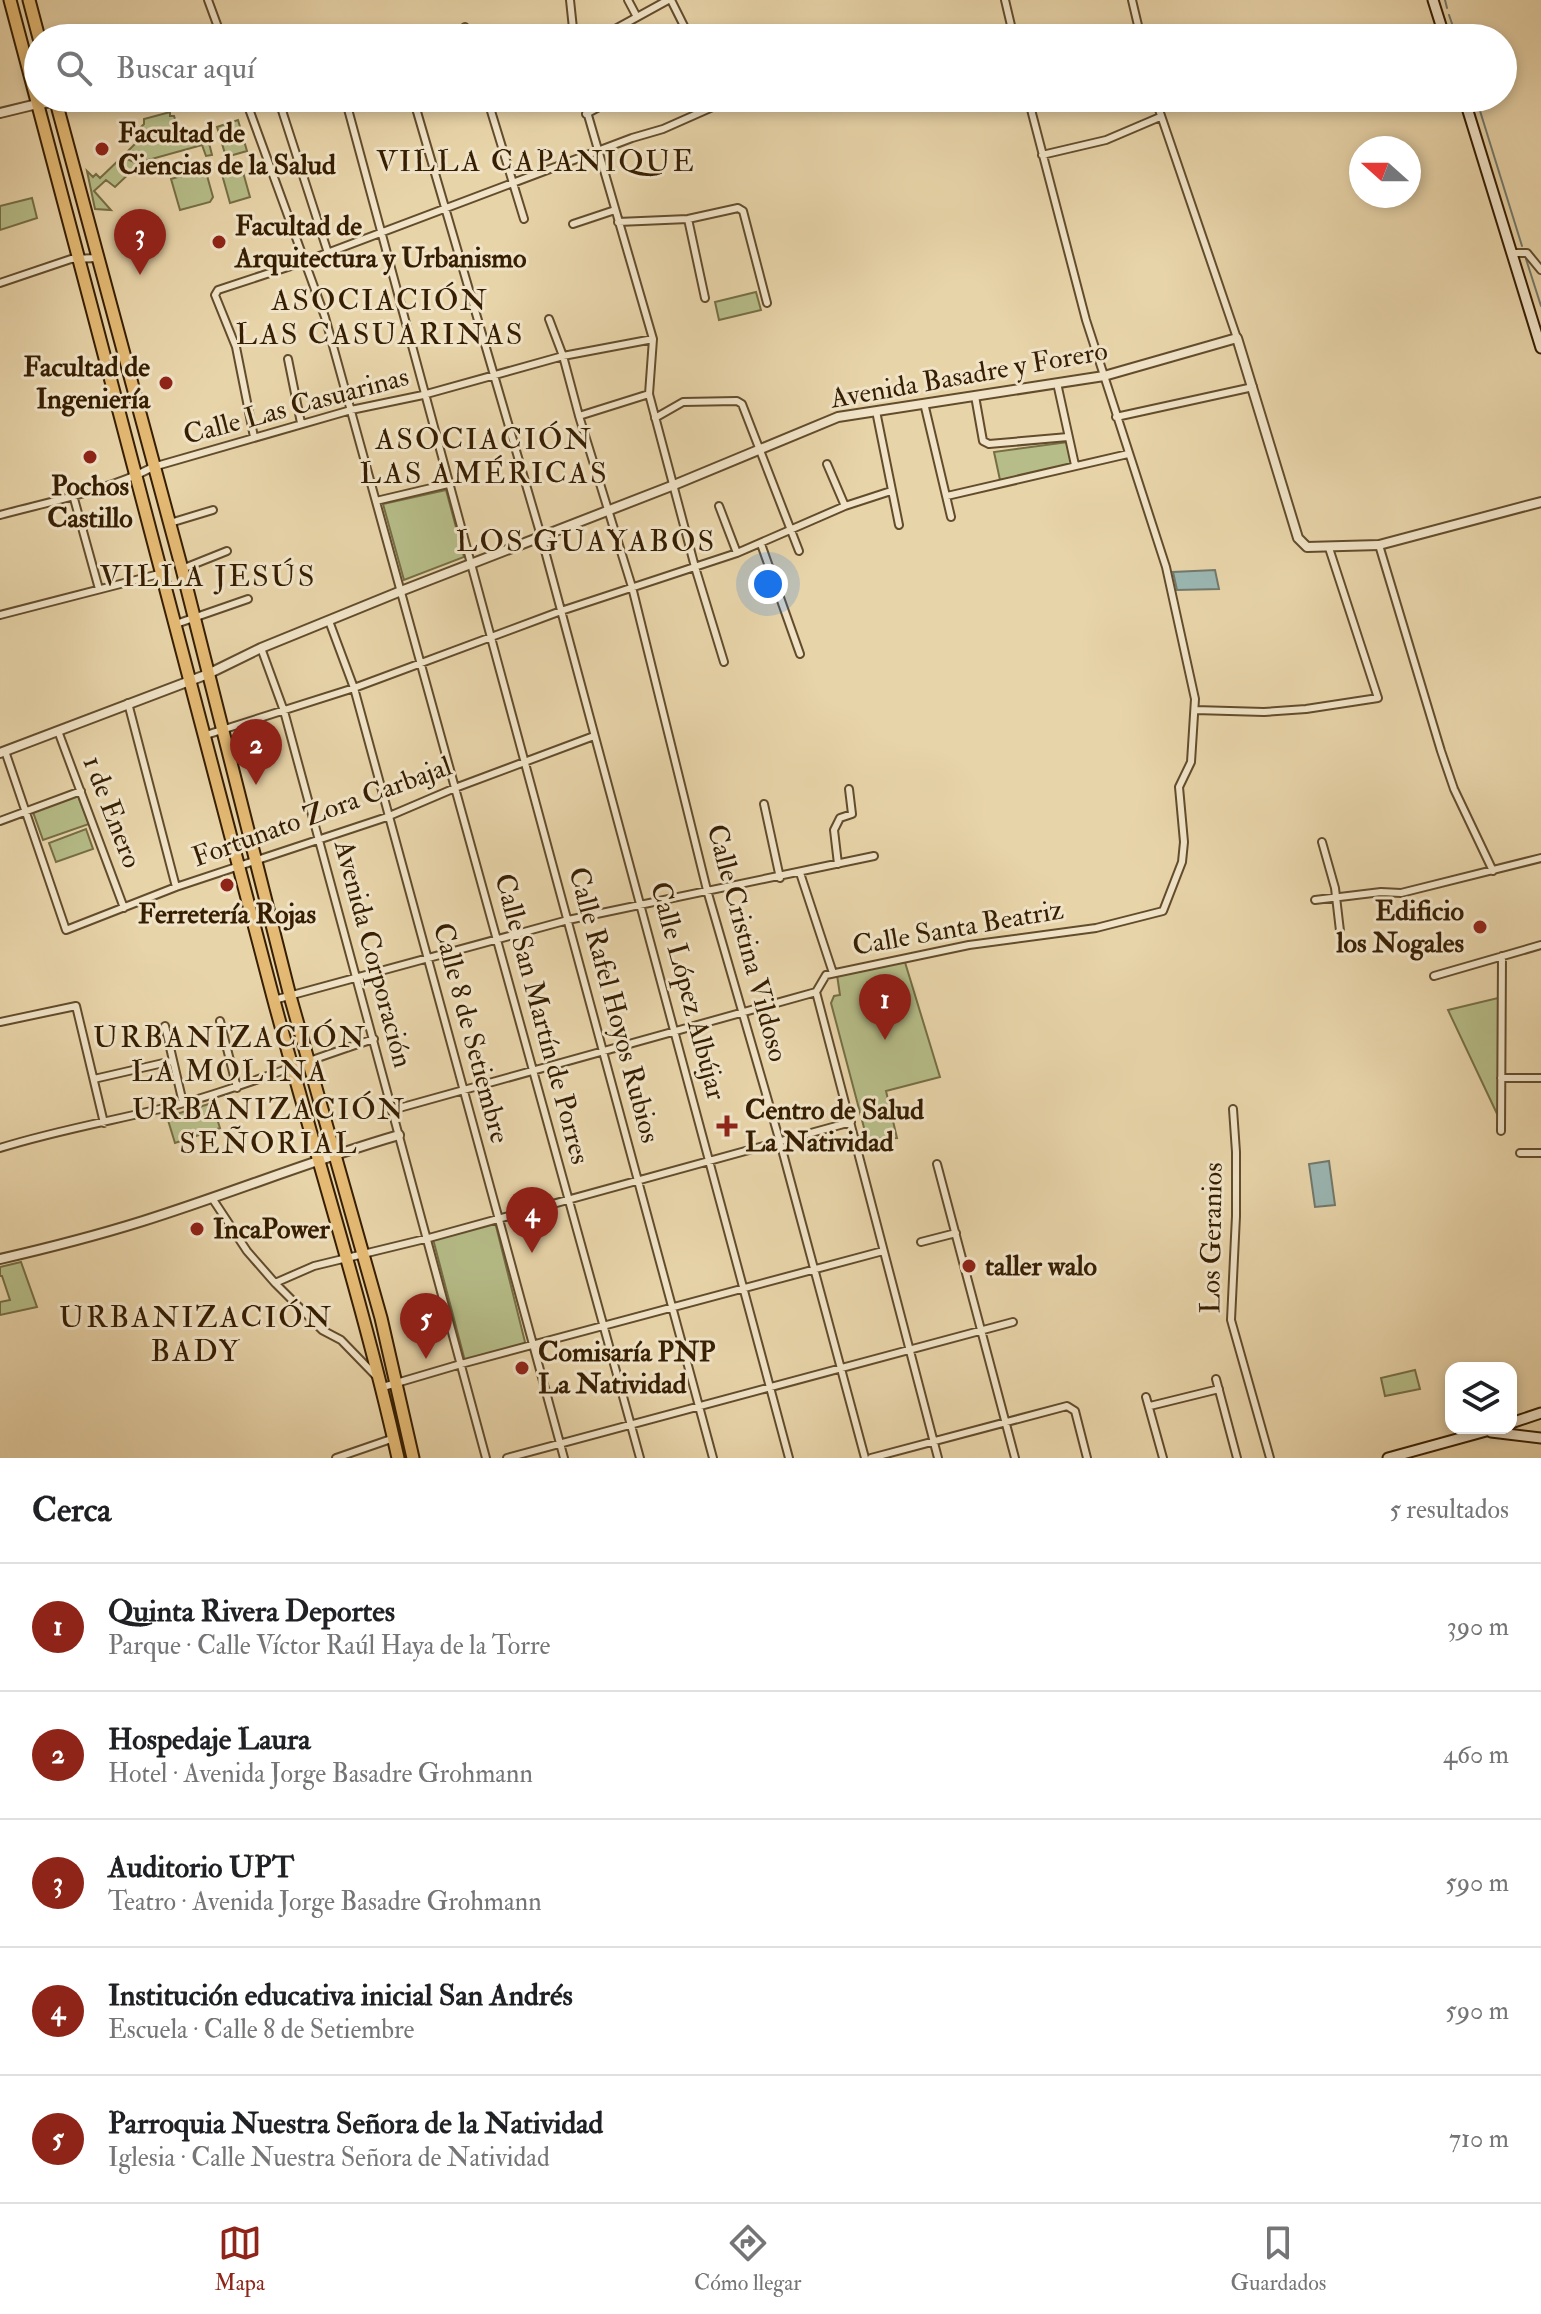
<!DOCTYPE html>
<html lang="es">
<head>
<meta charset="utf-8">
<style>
  body { margin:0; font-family:"IM FELL Double Pica",serif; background:#f6f6f6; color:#202124 }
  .controls { position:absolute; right:24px; bottom:24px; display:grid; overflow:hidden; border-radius:16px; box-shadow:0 4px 12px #0003 }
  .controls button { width:72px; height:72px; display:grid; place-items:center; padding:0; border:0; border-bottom:2px solid #e0e0e0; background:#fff; color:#202124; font:40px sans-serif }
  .compass { position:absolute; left:1349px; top:136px; width:72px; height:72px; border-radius:50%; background:#fff; box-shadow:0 4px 12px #0003; rotate:291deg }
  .you { position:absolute; left:768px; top:584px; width:28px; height:28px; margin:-20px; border:6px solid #fff; border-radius:50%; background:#1a73e8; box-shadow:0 0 0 12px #1a73e833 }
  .badge { display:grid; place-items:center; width:52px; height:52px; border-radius:50%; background:#8f2418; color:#fff; font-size:26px; font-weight:700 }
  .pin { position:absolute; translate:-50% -66px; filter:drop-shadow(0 2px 4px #0008) }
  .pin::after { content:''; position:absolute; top:42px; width:28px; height:24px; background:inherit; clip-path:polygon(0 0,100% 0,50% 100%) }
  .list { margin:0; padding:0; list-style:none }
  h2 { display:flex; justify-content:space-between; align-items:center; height:104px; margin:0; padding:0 32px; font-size:34px }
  h2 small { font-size:26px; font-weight:400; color:#757577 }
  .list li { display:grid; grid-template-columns:52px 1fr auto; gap:24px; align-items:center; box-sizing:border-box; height:128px; padding:0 32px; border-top:2px solid #e0e0e0 }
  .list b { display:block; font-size:30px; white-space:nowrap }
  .list p { margin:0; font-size:26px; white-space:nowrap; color:#757577 }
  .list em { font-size:26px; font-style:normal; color:#757577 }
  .icon { flex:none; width:44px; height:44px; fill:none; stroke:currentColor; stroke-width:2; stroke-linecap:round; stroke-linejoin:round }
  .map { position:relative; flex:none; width:1541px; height:1458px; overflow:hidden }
  .search { position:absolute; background:#fff; box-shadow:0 4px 12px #0003; left:24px; right:24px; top:24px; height:88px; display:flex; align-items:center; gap:20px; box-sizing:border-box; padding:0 28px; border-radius:44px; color:#757577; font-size:30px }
  .sheet { height:744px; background:#fff }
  nav { display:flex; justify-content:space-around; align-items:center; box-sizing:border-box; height:112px; border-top:2px solid #e0e0e0; background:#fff; font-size:22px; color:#757577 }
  nav a { display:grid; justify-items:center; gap:4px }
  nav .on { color:#8f2418 }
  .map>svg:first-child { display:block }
  .green { fill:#b6bd88; stroke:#766e45; stroke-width:2 }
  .water { fill:#9ab6b2; stroke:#72796c; stroke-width:2 }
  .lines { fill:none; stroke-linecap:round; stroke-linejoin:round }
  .stream { stroke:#72796c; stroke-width:2 }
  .minor-casing { stroke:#624c2c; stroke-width:10 }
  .tertiary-casing { stroke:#624c2c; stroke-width:12 }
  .secondary-casing { stroke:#361e02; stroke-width:13 }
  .trunk-casing { stroke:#361e02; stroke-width:15 }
  .minor { stroke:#f0e3c7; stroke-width:6 }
  .tertiary { stroke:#f0e3c7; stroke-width:8 }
  .secondary { stroke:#f0e3c7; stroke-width:9 }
  .trunk { stroke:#e4ba74; stroke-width:11 }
  .poi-dot { fill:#8f2418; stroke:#f0e3c7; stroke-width:3 }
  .labels { text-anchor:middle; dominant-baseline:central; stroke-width:6; stroke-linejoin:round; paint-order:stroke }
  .poi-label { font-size:28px; font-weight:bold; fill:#361e02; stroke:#f0e3c7; text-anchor:start }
  .street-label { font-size:28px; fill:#361e02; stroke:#f0e3c7 }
  .neighbourhood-label { font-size:30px; letter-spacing:2px; fill:#361e02; stroke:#f0e3c7 }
</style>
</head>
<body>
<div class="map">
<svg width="1541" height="1458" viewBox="0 0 1541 1458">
  <rect width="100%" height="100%" fill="#e8d4a9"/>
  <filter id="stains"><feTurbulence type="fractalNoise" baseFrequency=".0025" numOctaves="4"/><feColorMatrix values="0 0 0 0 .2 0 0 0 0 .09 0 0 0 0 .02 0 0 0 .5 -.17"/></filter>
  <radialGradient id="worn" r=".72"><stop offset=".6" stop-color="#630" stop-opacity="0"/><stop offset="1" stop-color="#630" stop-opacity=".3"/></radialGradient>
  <path class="green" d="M170 112V116H174L181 137 192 138 206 131 212 155 206 156 202 145 141 162 124 155 137 142 132 136 144 124V119Z
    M238 120 247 151 226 157 217 127Z
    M122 157 139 164 115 187 106 180 94 191 111 210 95 209 87 171 93 177 96 174 100 178Z
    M241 165 250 197 230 203 221 171Z
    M202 170 206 172 213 197 210 202 180 210 171 179Z
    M32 198 37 218 0 230V206Z
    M756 292 761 310 719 320 715 302Z
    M1068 442 1072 465 1000 480 994 452Z
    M446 490 464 557 404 580 383 504Z
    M78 796 89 824 43 840 33 812Z
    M86 829 93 849 56 862 49 843Z
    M904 959 940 1077 886 1091 897 1138 867 1139 831 1003 834 996 840 995 837 975Z
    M1498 998 1499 1118 1448 1010Z
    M212 1103 220 1128 175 1143 167 1117Z
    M495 1222 526 1346 465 1361 433 1239Z
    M21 1262 37 1307 0 1315V1302L10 1300 2 1276H0V1267Z
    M1415 1370 1420 1389 1385 1396 1381 1378Z"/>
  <path class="water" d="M1215 570 1219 589 1177 590 1173 572Z
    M1329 1161 1335 1205 1315 1207 1309 1164Z"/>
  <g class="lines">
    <path class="stream" d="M1445 0 1447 8
      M1449 15 1457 38
      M1476 98 1522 246
      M1526 259 1541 306"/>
    <defs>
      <path id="minor" d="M208 0 222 38
        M570 0 574 38
        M628 0 637 17
        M671 0 690 38
        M1005 0 1014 38
        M1132 0 1141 38
        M465 27 468 38
        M195 38 219 30
        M599 38 668 0
        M245 98 325 317 640 1458
        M278 98 328 253
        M345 98 713 1458
        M413 98 541 536 789 1458
        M487 98 524 219
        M583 98 653 339 649 394 695 567 724 662
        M1155 98 1237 338
        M247 104 258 98
        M586 114 615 98
        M1042 155 1106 140 1160 117
        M688 219 705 298
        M618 222 688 219 738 208 743 211 767 303
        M573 224 615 210
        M1512 253H1527L1541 270
        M0 283 71 259 98 258
        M549 319 563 356 579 416 632 587 707 890 780 1142 865 1458
        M288 359 301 423
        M1057 383 1075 465
        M975 396 983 441 989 444 1068 437
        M924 403 951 517
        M876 411 899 525
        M579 416 649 394
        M1116 417 1253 387
        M655 418 683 402 737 401 742 404 799 551
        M254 437 236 347 215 295 218 290 306 261 632 138 663 129 733 98
        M827 464 845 506
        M73 495 99 589
        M947 496 1128 454
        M376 501 448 484
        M719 506 737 553
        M0 515C48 502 110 490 153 467L351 410 423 395 563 356 653 339
        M170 523 213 510
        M761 544 800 654
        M1379 545 1441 751 1454 789 1493 871
        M182 569 227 551
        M0 615 163 573
        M329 621 354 688 564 1458
        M176 624 248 599
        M261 648 284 711 486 1458
        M128 703 176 887
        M1195 710 1264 712 1306 709 1378 698 1329 548
        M58 731 124 908
        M206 735 354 688 561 611 737 553 845 506 891 491
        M5 751 66 930 176 887 387 817 455 788 594 736
        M764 804 780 878
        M0 821 81 791
        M1322 842 1335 888 1340 931
        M838 864 834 830 840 818 852 814 849 789
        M800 873 833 973
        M1315 900 1381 892 1401 893 1541 858
        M1434 976 1541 945
        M816 992 938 1458
        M274 1000 568 920 874 856
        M220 1021 237 1088
        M0 1022 76 1006 104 1123
        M165 1026 183 1103
        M1501 1078H1541
        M94 1079 172 1061
        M1233 1109 1236 1152V1216L1231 1320 1270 1458
        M392 1110 816 992 826 975 969 945 1096 928 1163 911 1182 862 1184 842 1179 787 1191 762 1195 699 1166 567 1086 320 1028 98
        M1501 1131 1502 956
        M0 1148C60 1129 123 1119 184 1103 249 1085 310 1059 374 1039
        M1520 1153H1541
        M937 1164 1015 1458
        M212 1198 247 1251 275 1283 322 1330 341 1340 375 1375
        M921 1242 956 1233
        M275 1283 314 1266 429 1238 851 1122
        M1216 1379 1237 1458
        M383 1387 461 1364 883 1251
        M1146 1397 1163 1458
        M1150 1406 1219 1389
        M336 1458 394 1438
        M507 1458 1013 1322
        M871 1458 1067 1406 1075 1411 1087 1458"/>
      <path id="tertiary" d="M0 113 37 104 56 102
        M0 753 208 674 261 648 401 591 674 485 838 417 1104 376 1237 338 1298 538 1307 547 1379 545 1541 502
        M0 1259C48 1248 95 1236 143 1221 229 1194 312 1160 399 1135"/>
      <path id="secondary" d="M1433 0 1445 38
        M1464 98 1541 348
        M1511 1423 1541 1413
        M1491 1432 1541 1438
        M1388 1458 1497 1428"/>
      <path id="trunk" d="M10 0C99 332 185 665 273 997 314 1151 363 1302 398 1458
        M29 0 39 38
        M55 98 182 569 290 996 381 1318 413 1458"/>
    </defs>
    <use href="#minor" class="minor-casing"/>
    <use href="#tertiary" class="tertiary-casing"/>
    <use href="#secondary" class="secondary-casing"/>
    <use href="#trunk" class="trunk-casing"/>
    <use href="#minor" class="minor"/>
    <use href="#tertiary" class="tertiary"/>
    <use href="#secondary" class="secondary"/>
    <use href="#trunk" class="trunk"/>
  </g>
  <g class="poi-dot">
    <circle cx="102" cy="149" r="8"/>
    <circle cx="219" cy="242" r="8"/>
    <circle cx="166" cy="383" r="8"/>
    <circle cx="90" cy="457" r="8"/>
    <circle cx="227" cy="885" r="8"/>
    <circle cx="1480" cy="927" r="8"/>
    <path d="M723 1114h8v8h8v8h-8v8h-8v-8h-8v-8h8z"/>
    <circle cx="197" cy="1229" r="8"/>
    <circle cx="969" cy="1266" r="8"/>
    <circle cx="522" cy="1368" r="8"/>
  </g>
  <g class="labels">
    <g class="poi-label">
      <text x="118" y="133">Facultad de<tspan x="118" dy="32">Ciencias de la Salud</tspan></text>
      <text x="235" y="226">Facultad de<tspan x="235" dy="32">Arquitectura y Urbanismo</tspan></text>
      <text x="150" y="367" text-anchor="end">Facultad de<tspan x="150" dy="32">Ingeniería</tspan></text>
      <text x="90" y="486" text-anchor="middle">Pochos<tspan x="90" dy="32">Castillo</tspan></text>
      <text x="1464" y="911" text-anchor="end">Edificio<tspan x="1464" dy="32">los Nogales</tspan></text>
      <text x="227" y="914" text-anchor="middle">Ferretería Rojas</text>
      <text x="745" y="1110">Centro de Salud<tspan x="745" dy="32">La Natividad</tspan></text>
      <text x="213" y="1229">IncaPower</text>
      <text x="985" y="1266">taller walo</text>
      <text x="538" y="1352">Comisaría PNP<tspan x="538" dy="32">La Natividad</tspan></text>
    </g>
    <g class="street-label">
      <text transform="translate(969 375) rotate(-10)">Avenida Basadre y Forero</text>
      <text transform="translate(296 406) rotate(-15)">Calle Las Casuarinas</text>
      <text transform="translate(112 812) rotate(69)">1 de Enero</text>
      <text transform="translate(322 812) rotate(-20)">Fortunato Zora Carbajal</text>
      <text transform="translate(958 928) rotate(-10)">Calle Santa Beatriz</text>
      <text transform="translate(747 943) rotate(75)">Calle Cristina Vildoso</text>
      <text transform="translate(373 954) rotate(75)">Avenida Corporación</text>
      <text transform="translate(688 991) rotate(75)">Calle López Albújar</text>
      <text transform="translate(614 1005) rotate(75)">Calle Rafel Hoyos Rubios</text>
      <text transform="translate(542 1019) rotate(75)">Calle San Martín de Porres</text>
      <text transform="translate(471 1033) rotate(75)">Calle 8 de Setiembre</text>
      <text transform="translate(1212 1238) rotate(-89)">Los Geranios</text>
    </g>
    <g class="neighbourhood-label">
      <text x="536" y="161">VILLA CAPANIQUE</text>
      <text x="380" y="300">ASOCIACIÓN<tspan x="380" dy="34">LAS CASUARINAS</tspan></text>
      <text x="484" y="439">ASOCIACIÓN<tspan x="484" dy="34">LAS AMÉRICAS</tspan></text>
      <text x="586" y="541">LOS GUAYABOS</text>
      <text x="208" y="576">VILLA JESÚS</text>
      <text x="230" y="1037">URBANIZACIÓN<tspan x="230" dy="34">LA MOLINA</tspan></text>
      <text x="269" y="1109">URBANIZACIÓN<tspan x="269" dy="34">SEÑORIAL</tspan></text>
      <text x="196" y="1317">URBANIZACIÓN<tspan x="196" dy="34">BADY</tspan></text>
    </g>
  </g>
  <rect width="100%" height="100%" filter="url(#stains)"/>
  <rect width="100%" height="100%" fill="url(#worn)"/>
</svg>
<div class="controls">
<button><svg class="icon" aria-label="layers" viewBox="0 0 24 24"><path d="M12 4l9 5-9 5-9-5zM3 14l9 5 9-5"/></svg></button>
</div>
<svg class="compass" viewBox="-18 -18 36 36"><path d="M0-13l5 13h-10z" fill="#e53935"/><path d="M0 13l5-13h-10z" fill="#757577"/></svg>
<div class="you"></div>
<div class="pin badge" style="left:885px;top:1040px">1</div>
<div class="pin badge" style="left:256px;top:785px">2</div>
<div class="pin badge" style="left:140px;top:275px">3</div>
<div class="pin badge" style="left:532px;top:1253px">4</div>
<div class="pin badge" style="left:426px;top:1359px">5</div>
<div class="search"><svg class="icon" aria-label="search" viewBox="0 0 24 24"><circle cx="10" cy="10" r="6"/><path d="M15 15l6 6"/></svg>Buscar aquí</div>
</div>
<section class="sheet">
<h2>Cerca<small>5 resultados</small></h2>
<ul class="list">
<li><span class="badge">1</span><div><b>Quinta Rivera Deportes</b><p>Parque · Calle Víctor Raúl Haya de la Torre</p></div><em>390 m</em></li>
<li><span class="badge">2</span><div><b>Hospedaje Laura</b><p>Hotel · Avenida Jorge Basadre Grohmann</p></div><em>460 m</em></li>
<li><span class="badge">3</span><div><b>Auditorio UPT</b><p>Teatro · Avenida Jorge Basadre Grohmann</p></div><em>590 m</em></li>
<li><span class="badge">4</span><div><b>Institución educativa inicial San Andrés</b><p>Escuela · Calle 8 de Setiembre</p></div><em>590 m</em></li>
<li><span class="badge">5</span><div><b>Parroquia Nuestra Señora de la Natividad</b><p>Iglesia · Calle Nuestra Señora de Natividad</p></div><em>710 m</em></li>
</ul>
</section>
<nav>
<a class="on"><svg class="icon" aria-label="map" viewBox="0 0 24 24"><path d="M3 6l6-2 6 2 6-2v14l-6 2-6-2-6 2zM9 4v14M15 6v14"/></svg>Mapa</a>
<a><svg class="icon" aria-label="directions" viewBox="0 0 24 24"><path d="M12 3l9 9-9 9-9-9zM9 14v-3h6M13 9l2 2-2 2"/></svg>Cómo llegar</a>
<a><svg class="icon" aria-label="saved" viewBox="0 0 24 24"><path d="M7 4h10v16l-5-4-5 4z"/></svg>Guardados</a>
</nav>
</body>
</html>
